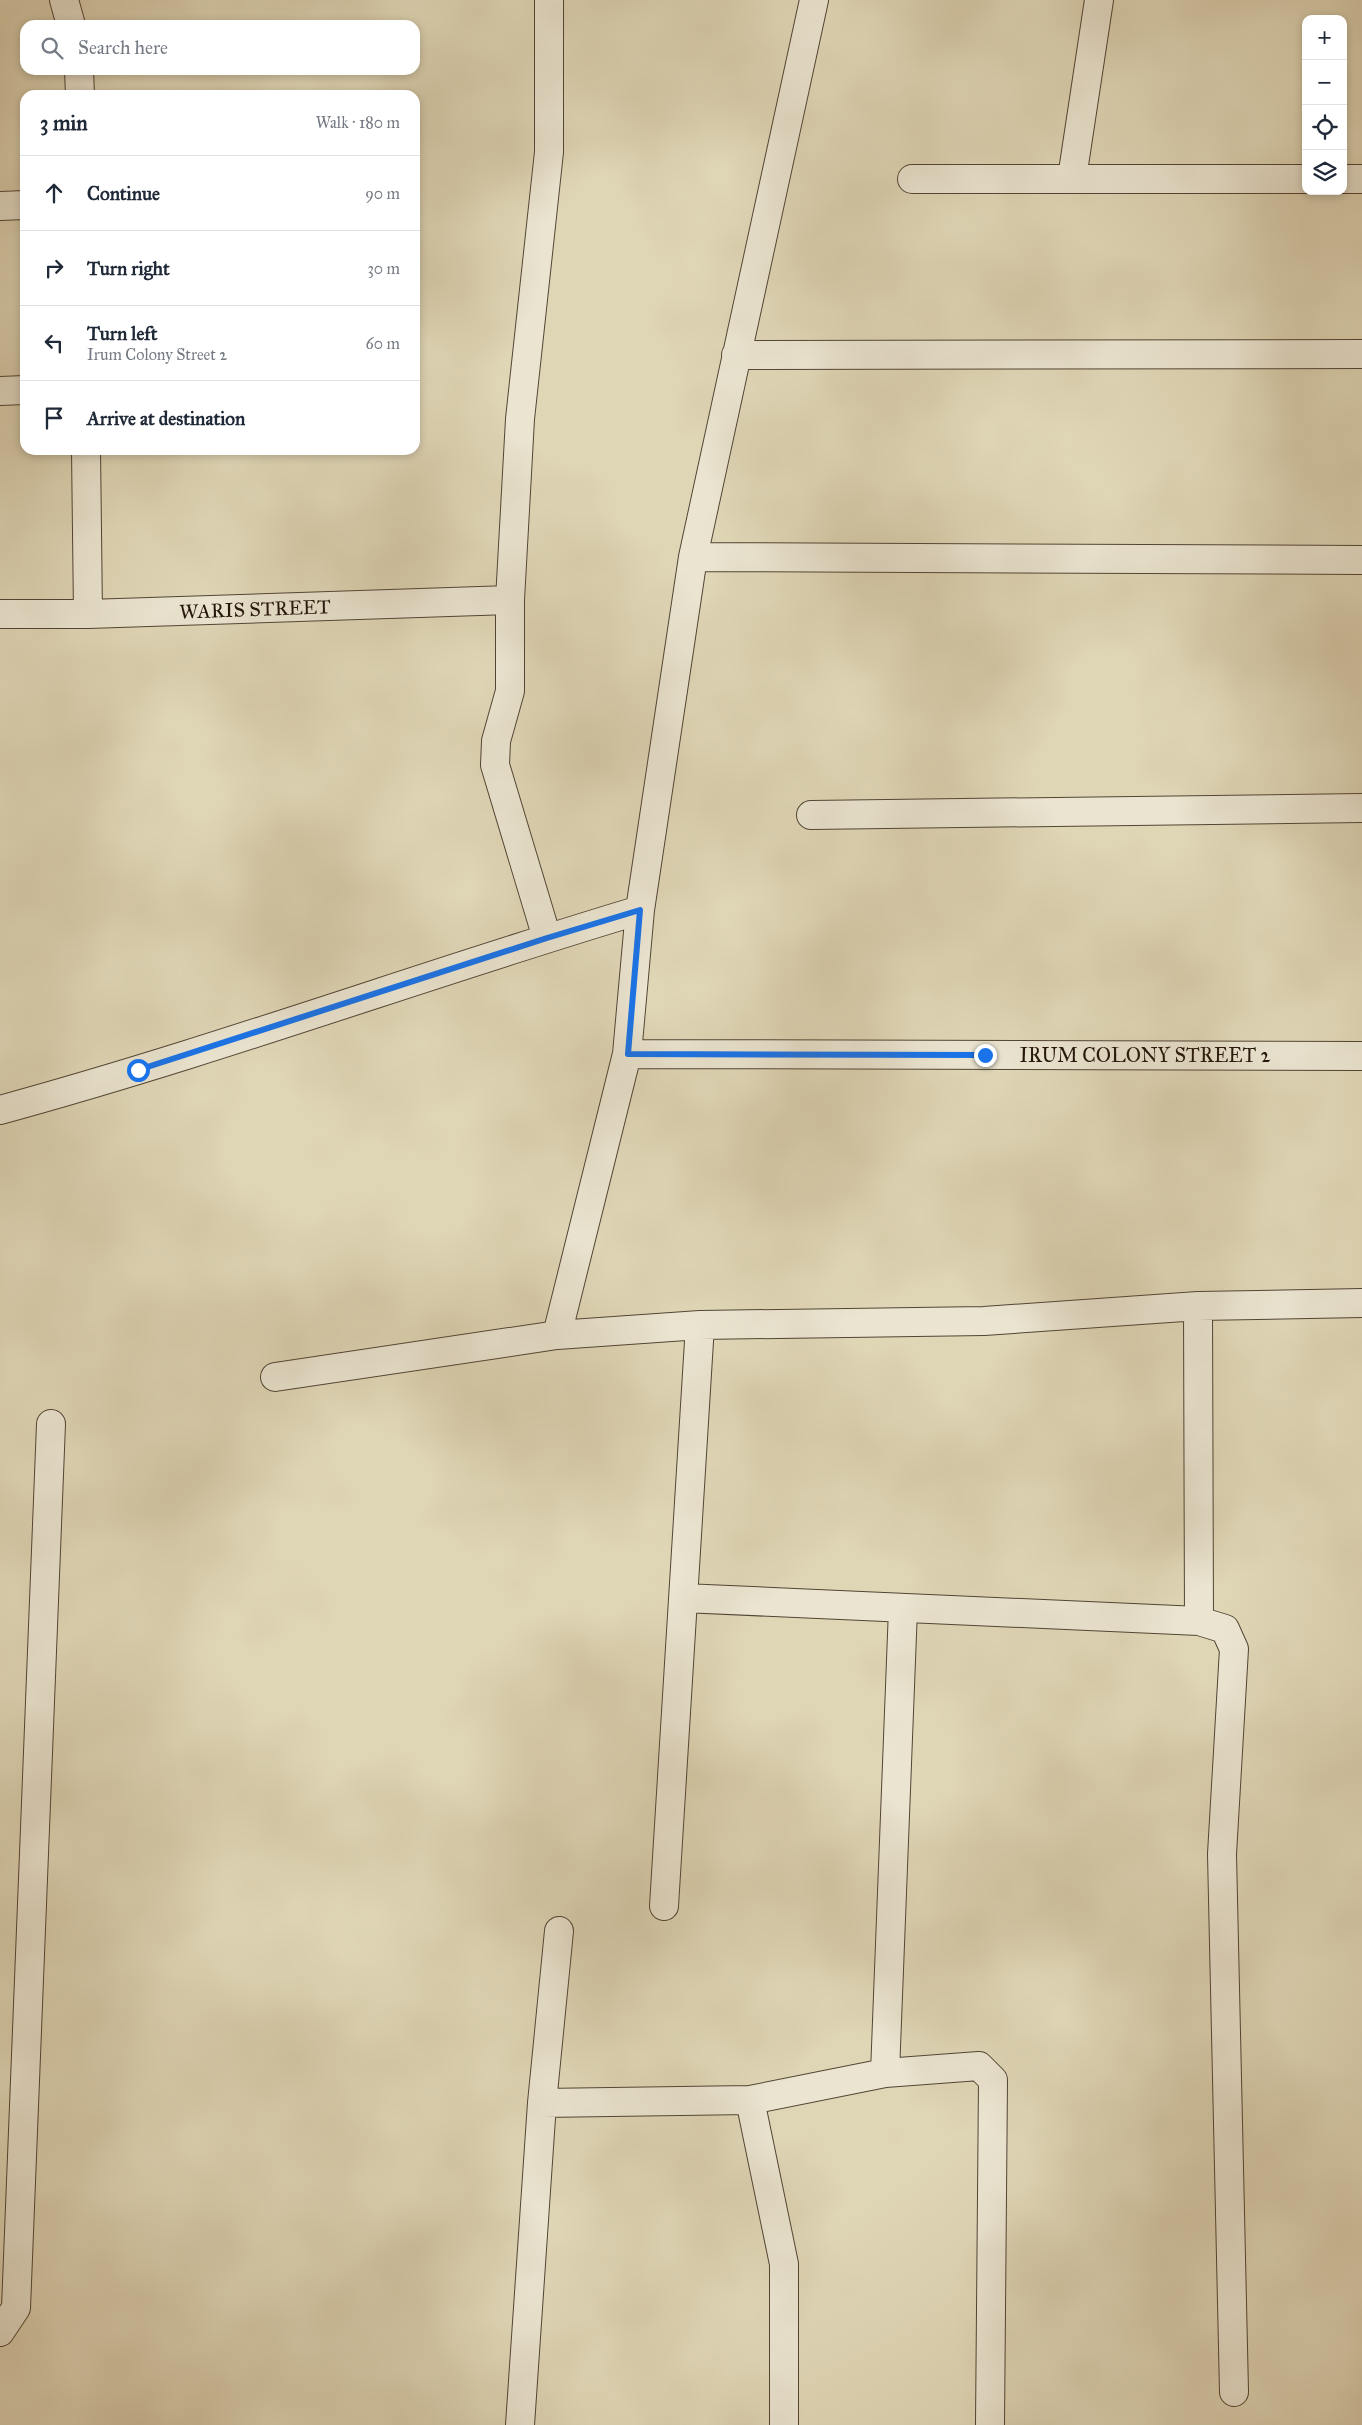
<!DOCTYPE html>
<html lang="en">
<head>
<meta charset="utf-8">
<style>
  body { margin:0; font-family:"IM FELL Great Primer",serif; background:#f2f2f3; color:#1f2937 }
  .controls { position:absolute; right:15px; top:15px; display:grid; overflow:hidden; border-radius:10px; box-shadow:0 2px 8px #0003 }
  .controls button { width:45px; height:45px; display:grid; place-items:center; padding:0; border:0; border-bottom:1px solid #e0e1e3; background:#fff; color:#1f2937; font:25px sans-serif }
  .stop { position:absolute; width:15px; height:15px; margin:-11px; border:4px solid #1a73e8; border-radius:50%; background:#fff }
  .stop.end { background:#1a73e8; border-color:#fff; box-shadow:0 1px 5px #0008 }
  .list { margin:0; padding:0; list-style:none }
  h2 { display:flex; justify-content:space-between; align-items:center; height:65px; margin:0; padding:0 20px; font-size:21px }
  h2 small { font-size:16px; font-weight:400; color:#747a83 }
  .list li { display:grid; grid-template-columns:32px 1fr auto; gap:15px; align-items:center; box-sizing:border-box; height:75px; padding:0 20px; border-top:1px solid #e0e1e3 }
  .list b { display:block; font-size:19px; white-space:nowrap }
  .list p { margin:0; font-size:16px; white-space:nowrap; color:#747a83 }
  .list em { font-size:16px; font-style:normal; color:#747a83 }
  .icon { flex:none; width:28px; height:28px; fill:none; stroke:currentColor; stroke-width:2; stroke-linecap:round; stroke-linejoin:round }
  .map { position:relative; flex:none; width:1362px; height:2425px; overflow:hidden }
  .search { position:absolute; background:#fff; box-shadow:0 2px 8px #0003; left:20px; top:20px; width:400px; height:55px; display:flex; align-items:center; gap:12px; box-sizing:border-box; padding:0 18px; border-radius:15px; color:#747a83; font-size:19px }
  .panel { position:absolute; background:#fff; box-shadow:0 2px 8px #0003; left:20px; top:90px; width:400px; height:365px; border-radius:15px }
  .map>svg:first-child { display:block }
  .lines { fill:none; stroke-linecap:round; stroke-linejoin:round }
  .minor-casing { stroke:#524535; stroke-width:30 }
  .minor { stroke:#eae4d0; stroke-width:28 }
  .route { stroke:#1a73e8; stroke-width:6 }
  .labels { text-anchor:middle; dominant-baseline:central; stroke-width:4.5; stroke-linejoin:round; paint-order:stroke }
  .street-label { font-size:20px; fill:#23150a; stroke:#eae4d0 }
</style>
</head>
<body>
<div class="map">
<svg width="1362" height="2425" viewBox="0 0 1362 2425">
  <rect width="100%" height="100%" fill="#dfd6b6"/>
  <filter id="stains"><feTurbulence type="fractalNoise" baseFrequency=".004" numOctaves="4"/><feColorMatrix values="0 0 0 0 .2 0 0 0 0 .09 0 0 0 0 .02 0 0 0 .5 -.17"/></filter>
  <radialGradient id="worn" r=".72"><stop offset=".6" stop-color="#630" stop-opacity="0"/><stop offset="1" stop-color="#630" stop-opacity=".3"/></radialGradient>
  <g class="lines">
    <defs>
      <path id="minor" d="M64 0 71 25
        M79 70 80 95
        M1072 178 1099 0
        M912 179H1306
        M1343 179H1362
        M0 206 25 205
        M736 355 1362 354
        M0 391 25 390
        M86 450 88 614
        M693 557 1362 560
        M0 614H88L510 600
        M811 815 1362 808
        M547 938 495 765 496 741 510 691V600L520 419 549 152V0
        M627 1054 1362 1056
        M0 1110C216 1051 426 974 640 910
        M1198 1306 1199 1621
        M557 1335 627 1054 640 910 693 557 814 0
        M275 1377 557 1335 700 1325 984 1321 1198 1306 1362 1303
        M683 1598 1199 1621 1225 1629 1234 1649 1222 1854 1234 2392
        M664 1906 700 1325
        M885 2073 903 1609
        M750 2100 784 2264V2425
        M542 2103 750 2100 885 2073 979 2066 993 2080 990 2425
        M0 2332 16 2308 51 1424
        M520 2425 542 2103 559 1931"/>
    </defs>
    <use href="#minor" class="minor-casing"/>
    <use href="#minor" class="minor"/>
  </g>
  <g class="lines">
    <path class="route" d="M138 1070 547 938 640 910 628 1054 985 1055"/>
  </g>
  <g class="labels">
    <g class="street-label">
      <text transform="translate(255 609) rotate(-2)">WARIS STREET</text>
      <text x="1145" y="1055">IRUM COLONY STREET 2</text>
    </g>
  </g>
  <rect width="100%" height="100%" filter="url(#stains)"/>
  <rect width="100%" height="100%" fill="url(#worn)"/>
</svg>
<div class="controls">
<button>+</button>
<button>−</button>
<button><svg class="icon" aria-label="locate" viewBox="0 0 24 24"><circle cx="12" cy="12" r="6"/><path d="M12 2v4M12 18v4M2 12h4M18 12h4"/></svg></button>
<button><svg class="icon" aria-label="layers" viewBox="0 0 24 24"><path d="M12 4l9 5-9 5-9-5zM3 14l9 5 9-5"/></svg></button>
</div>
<div class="stop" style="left:138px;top:1070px"></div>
<div class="stop end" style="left:985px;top:1055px"></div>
<div class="search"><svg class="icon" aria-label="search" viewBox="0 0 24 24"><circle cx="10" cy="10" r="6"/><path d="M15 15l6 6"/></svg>Search here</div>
<section class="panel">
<h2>3 min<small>Walk · 180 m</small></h2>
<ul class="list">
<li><svg class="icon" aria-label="ahead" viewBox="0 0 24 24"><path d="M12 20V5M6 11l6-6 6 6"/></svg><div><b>Continue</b></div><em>90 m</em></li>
<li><svg class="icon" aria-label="right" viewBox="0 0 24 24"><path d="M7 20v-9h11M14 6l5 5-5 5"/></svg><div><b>Turn right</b></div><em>30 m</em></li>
<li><svg class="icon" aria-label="left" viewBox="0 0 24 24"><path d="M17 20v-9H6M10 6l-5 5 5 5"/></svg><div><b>Turn left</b><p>Irum Colony Street 2</p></div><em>60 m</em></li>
<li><svg class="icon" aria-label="arrive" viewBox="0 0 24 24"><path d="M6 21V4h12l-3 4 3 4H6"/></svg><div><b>Arrive at destination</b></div></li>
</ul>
</section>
</div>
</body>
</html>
